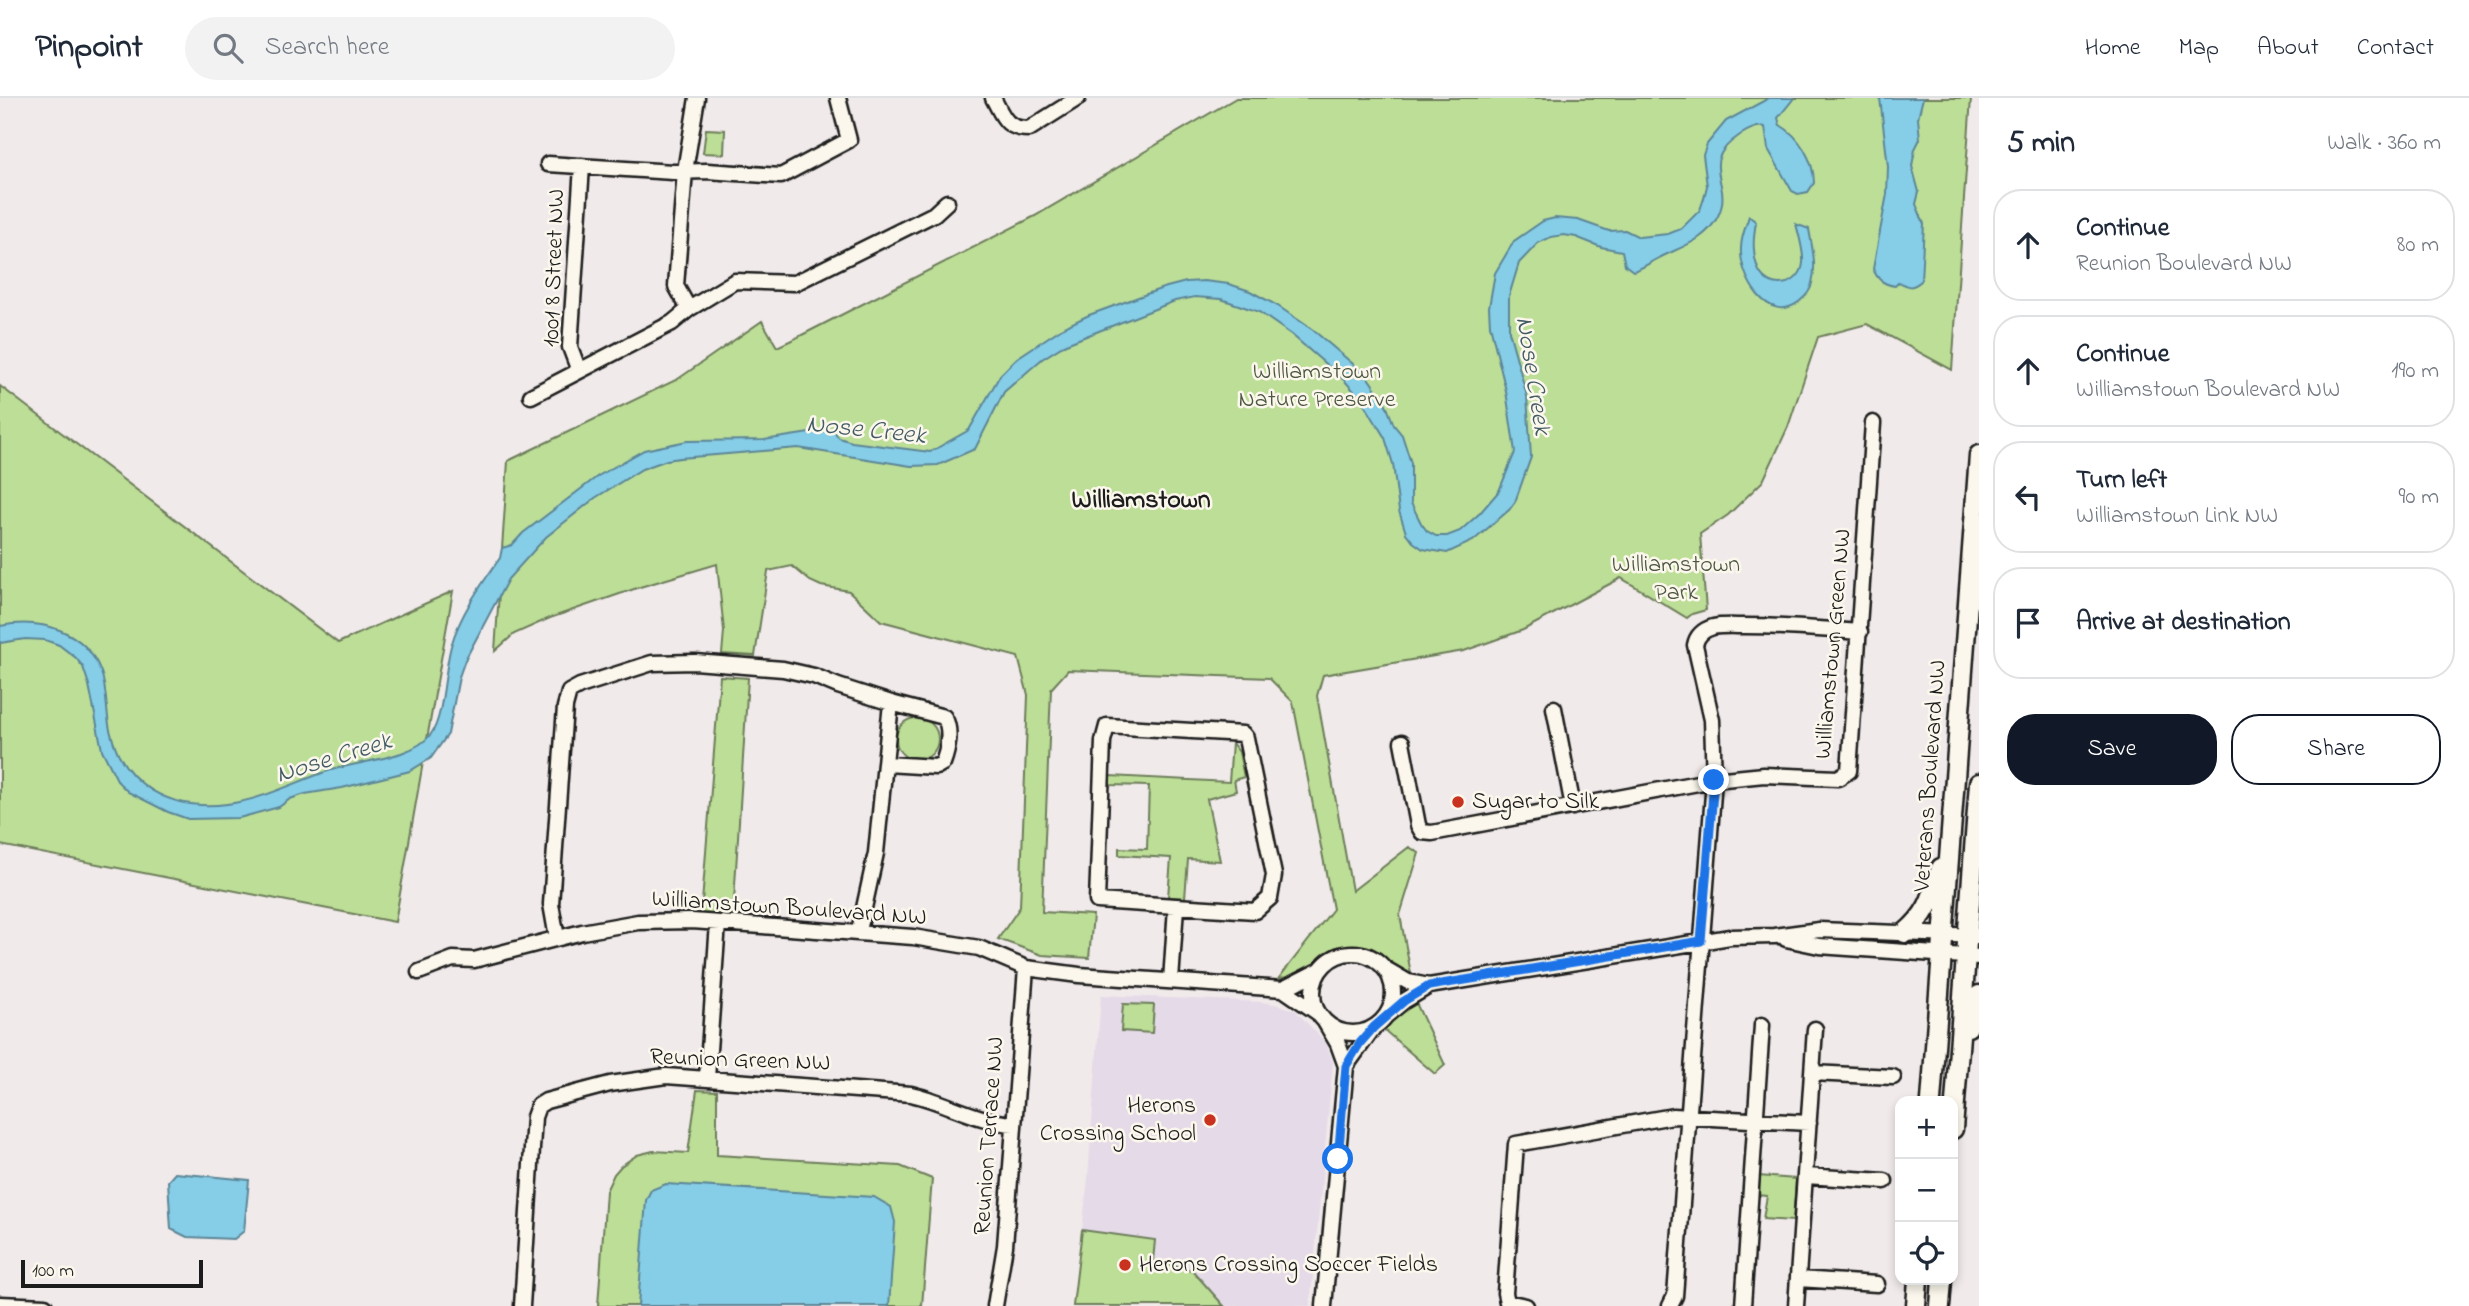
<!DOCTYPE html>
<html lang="en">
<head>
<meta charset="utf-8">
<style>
  body { margin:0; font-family:"Indie Flower",sans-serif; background:#f2f2f3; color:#1f2937 }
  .controls { position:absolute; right:21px; bottom:21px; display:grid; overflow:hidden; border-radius:14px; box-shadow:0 4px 10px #0003 }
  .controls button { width:63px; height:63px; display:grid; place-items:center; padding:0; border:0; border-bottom:2px solid #e0e1e3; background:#fff; color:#1f2937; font:35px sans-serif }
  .scale { position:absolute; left:21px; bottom:18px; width:182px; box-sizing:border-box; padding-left:7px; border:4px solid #1c1c1c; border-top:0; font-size:19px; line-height:24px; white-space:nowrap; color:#1c1c1c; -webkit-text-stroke:5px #fbf7ec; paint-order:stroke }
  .stop { position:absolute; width:21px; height:21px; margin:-16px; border:5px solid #1a73e8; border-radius:50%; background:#fff }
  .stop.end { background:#1a73e8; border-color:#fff; box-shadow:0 2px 7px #0008 }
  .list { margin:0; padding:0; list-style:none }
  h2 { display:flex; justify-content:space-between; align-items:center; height:91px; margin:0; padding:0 28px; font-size:30px }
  h2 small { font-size:23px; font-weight:400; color:#747a83 }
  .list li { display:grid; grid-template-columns:46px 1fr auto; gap:21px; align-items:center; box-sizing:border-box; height:112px; margin:0 14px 14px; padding:0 14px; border:2px solid #e0e1e3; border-radius:28px }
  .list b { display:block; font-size:26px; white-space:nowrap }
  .list p { margin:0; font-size:23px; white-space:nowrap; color:#747a83 }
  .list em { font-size:23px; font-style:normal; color:#747a83 }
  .actions { display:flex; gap:14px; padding:21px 28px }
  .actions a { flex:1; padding:16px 0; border:2px solid #111827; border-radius:28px; text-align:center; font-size:24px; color:#111827 }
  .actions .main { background:#111827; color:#fff }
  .icon { flex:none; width:38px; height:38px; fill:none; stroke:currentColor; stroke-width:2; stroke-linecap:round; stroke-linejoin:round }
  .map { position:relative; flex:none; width:1979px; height:1208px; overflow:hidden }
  header { display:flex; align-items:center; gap:42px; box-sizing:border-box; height:98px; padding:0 35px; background:#fff; border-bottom:2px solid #e0e1e3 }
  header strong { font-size:33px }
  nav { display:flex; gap:38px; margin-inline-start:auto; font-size:24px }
  .search { width:490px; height:63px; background:#f2f2f3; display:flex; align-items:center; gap:18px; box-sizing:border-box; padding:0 24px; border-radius:38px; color:#747a83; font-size:26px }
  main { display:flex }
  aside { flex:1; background:#fff }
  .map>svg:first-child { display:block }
  .built { fill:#e5dae8 }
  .green { fill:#bdde97; stroke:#6c7d5a; stroke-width:2 }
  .water { fill:#86cde7; stroke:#5c8696; stroke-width:2 }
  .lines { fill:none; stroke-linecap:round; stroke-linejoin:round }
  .minor-casing { stroke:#1c1c1c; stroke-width:19 }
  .major-casing { stroke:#1c1c1c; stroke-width:23 }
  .minor { stroke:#fbf7ec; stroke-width:14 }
  .major { stroke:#fbf7ec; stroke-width:18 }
  .route { stroke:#1a73e8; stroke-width:9 }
  .poi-dot { fill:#c8321e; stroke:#fbf7ec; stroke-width:2.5 }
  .labels { text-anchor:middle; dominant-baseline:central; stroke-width:5; stroke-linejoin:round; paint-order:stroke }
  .street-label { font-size:24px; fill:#1c1c1c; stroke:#fbf7ec }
  .park-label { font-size:24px; fill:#4c5641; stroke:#fbf7ec }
  .poi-label { font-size:24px; fill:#1c1c1c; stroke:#fbf7ec; text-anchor:start }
  .water-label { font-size:26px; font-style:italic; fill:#415a63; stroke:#fbf7ec }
  .neighbourhood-label { font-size:26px; font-weight:bold; fill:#1c1c1c; stroke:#fbf7ec }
</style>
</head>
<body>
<header>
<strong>Pinpoint</strong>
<div class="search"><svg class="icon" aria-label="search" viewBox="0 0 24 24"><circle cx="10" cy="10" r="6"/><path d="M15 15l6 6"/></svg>Search here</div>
<nav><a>Home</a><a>Map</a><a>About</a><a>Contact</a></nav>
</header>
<main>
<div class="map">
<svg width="1979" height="1208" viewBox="0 0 1979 1208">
  <rect width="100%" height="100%" fill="#f1eaea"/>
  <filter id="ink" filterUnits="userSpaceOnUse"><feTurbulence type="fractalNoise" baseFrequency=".0143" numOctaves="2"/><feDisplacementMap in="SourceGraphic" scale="14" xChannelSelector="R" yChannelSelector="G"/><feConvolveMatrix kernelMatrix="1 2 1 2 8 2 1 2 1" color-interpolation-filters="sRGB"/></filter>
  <g filter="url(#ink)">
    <path class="built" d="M1101 897 1262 904 1279 907 1295 912 1326 945 1333 965 1310 1208H1224L1192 1172 1152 1163 1155 1142 1082 1132 1088 1080Z"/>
    <path class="green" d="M1236 0H1971L1952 272 1867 226 1818 239 1788 329 1763 383 1728 417 1700 436 1706 512 1692 516 1687 520 1621 480 1523 532 1464 553 1323 577 1317 598 1352 793 1409 749 1419 755 1400 817 1412 881C1405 878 1398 875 1392 871 1384 865 1379 858 1370 854 1329 836 1316 880 1279 880L1333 811 1293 604 1269 580 1068 572 1051 591 1042 814 1093 817 1089 860 1042 857 998 841 1020 809 1028 597 1018 559 881 523 849 493 821 488 810 483 792 468 768 473 755 558 722 556 724 533 717 466 640 489 550 520 514 536 495 553 508 363 678 281 762 223 777 249 796 240 1035 118Z
      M706 31 725 32 724 56 703 55Z
      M0 288 338 545 453 493 395 824 0 747Z
      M720 578 748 580 733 819 701 817Z
      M896 641a21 21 0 1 1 42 0a21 21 0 1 1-42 0Z
      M1232 645 1239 654 1244 679 1234 682 1236 693 1207 701 1220 763 1188 761 1185 800 1168 799 1171 760 1119 757V750L1147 751 1149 688 1110 687V678L1229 684Z
      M1416 905 1445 967 1435 976 1383 931 1406 909Z
      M1123 906 1154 907 1152 935 1121 933Z
      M697 992 717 993V1057L900 1068 932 1081 922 1208H598L606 1093 614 1076 621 1068 637 1057 653 1053 688 1055Z
      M1758 1078 1796 1081 1793 1123 1763 1121 1767 1098 1757 1097Z
      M1082 1132 1155 1142 1153 1163 1192 1172 1224 1208H1073Z"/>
    <path class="water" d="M1769 0H1794L1778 20 1780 27C1799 38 1814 62 1814 85L1808 94 1798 96 1792 93 1768 51 1765 29C1757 27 1748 32 1740 37 1695 67 1735 84 1718 118 1706 143 1680 149 1657 161 1649 165 1642 171 1633 173L1625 167 1622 153 1601 149 1576 139 1564 137 1551 139 1538 145 1519 165 1509 198V233L1527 298 1531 359 1515 404 1509 412 1473 443 1447 455 1423 451 1413 444 1406 435 1399 413 1393 366 1385 340 1362 302 1344 282 1292 237 1259 214 1221 201 1195 199 1175 203 1066 246 1042 261 1004 294 975 351 938 367 911 368 798 350 680 360 667 362 642 371 595 400 546 439 508 481 465 562 459 579 448 636 431 660 410 673 342 690 305 696 290 701 279 709 239 720 188 721 168 714 128 694 118 684 102 652 89 587 83 569 76 560 59 547 45 542 25 541 0 545V528C42 520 85 532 101 574 107 590 106 614 110 632 123 688 171 713 227 706 262 702 295 684 328 673 357 663 413 661 431 636 444 618 444 573 451 548 460 516 481 487 500 460L502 450 512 447 523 435 598 378 644 352 687 343 764 342 829 332H833L839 340 852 344 930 354 969 332 1000 277 1017 260 1062 230 1089 217 1163 190 1186 184 1204 183 1229 186 1250 193 1278 208 1313 232 1366 277 1385 304 1394 327 1402 337 1411 365V405L1421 425 1427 433 1436 438H1447L1460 433 1480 415 1499 393 1515 354 1506 293 1490 227 1489 209 1495 175 1514 143 1543 123 1555 120 1578 122 1609 133 1625 132 1639 139 1668 136 1681 131 1700 112 1704 100 1707 88 1703 57 1707 46 1726 23Z
      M1880 0H1923L1918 20 1920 41 1915 51 1912 68 1919 94 1916 106 1924 126 1921 183C1912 191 1908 189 1899 184L1895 188C1883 186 1878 182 1873 171L1887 96 1888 69Z
      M1749 118 1756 124C1753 141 1752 157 1759 173 1770 194 1801 188 1803 165 1804 153 1799 138 1796 126L1809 131C1812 149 1817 168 1812 185 1811 193 1806 198 1800 203 1768 229 1739 178 1741 150 1741 139 1746 128 1749 118Z
      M175 1075 249 1082 244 1133 234 1141 187 1139 171 1131 168 1083Z
      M666 1086 874 1099 891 1109 895 1124 889 1208H638L646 1102 651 1092Z"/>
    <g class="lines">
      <defs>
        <path id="minor" d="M993 0C1003 18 1005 31 1029 31L1078 0
          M548 66 673 74 707 73 781 78 849 42 838 0
          M689 211 676 188 685 73 697 0
          M579 273 570 249 582 68
          M531 298 672 225 689 211 735 183 795 185 934 116 947 104
          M1554 610 1573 709
          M1107 628 1243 636 1246 640 1274 777 1270 800 1255 813 1097 803 1103 643Z
          M1402 644 1418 727 1422 734 1432 735 1714 682 1764 677 1838 680 1849 673 1873 325
          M886 666 936 669 943 665C948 652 952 631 944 619L891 605
          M557 840 551 806 565 609 569 594 580 588 652 565 695 564 783 571 814 578 838 588 891 605 876 755 859 833
          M1786 841 1819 848 1979 859
          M1313 895a40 40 0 1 1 80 0a40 40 0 1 1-80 0Z
          M1384 870 1408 884 1429 888 1730 839 1774 838 1819 832 1979 838
          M419 874 453 861 474 862 582 834 638 824 692 823 913 839 979 850 1026 870 1079 877 1283 891 1320 872
          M1171 883 1176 809
          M1283 891 1318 915
          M1387 917 1404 903 1429 888
          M1346 968 1374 929
          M1812 975 1893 979
          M707 980 718 825
          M1805 1078 1885 1083
          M1798 1181 1877 1186
          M0 1206 45 1208
          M522 1208 534 1019 538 1008 546 1003 610 986 666 978 911 996C946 1004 978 1024 1014 1026
          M995 1208 1005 1148 1026 870
          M1324 1208 1346 968 1338 946 1325 924
          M1526 1208 1507 1204 1505 1195 1516 1046 1673 1018 1809 1025
          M1670 1208 1675 1198 1714 682 1712 622 1695 547C1697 537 1703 532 1713 529 1723 527 1735 528 1745 528 1784 528 1822 531 1860 534
          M1743 1208 1762 927
          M1796 1208 1815 931"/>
        <path id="major" d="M1905 835C1929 815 1932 799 1941 770
          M1968 929 1979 897
          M1931 1003 1979 357
          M1953 1031 1979 685
          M1916 1208 1918 1182
          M1940 1208 1942 1182"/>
      </defs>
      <use href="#minor" class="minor-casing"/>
      <use href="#major" class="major-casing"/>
      <use href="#minor" class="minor"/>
      <use href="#major" class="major"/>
    </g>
  </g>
  <g class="lines" filter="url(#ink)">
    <path class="route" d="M1338 1061 1346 968 1360 945 1374 929 1404 903 1429 888 1701 843 1714 682"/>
  </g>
  <g class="poi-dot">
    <circle cx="1458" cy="704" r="7"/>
    <circle cx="1210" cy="1022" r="7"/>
    <circle cx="1125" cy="1167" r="7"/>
  </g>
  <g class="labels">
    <g class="street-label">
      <text transform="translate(555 170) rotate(-88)">1001 8 Street NW</text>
      <text transform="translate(1834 546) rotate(-85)">Williamstown Green NW</text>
      <text transform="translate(1931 678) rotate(-86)">Veterans Boulevard NW</text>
      <text transform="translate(789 811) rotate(4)">Williamstown Boulevard NW</text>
      <text transform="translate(740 963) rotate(2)">Reunion Green NW</text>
      <text transform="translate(990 1038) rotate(-86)">Reunion Terrace NW</text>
    </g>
    <g class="park-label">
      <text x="1317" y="274">Williamstown<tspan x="1317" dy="28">Nature Preserve</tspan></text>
      <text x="1676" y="467">Williamstown<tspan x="1676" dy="28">Park</tspan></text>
    </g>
    <g class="poi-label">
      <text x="1472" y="704">Sugar to Silk</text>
      <text x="1196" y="1008" text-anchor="end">Herons<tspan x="1196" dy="28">Crossing School</tspan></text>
      <text x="1139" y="1167">Herons Crossing Soccer Fields</text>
    </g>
    <g class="water-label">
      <text transform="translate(1532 278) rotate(81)">Nose Creek</text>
      <text transform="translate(866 333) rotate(6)">Nose Creek</text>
      <text transform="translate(334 661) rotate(-17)">Nose Creek</text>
    </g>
    <g class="neighbourhood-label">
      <text x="1141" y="403">Williamstown</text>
    </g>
  </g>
</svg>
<div class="controls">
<button>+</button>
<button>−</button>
<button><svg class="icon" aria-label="locate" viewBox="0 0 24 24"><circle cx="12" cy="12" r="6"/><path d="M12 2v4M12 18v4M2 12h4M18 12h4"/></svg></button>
</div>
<div class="scale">100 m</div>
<div class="stop" style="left:1338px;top:1061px"></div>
<div class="stop end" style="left:1714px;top:682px"></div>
</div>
<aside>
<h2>5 min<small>Walk · 360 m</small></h2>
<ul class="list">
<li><svg class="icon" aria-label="ahead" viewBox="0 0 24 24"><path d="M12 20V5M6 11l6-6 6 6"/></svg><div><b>Continue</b><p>Reunion Boulevard NW</p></div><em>80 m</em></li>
<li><svg class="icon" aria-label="ahead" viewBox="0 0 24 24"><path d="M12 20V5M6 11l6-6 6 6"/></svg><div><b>Continue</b><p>Williamstown Boulevard NW</p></div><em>190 m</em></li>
<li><svg class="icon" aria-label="left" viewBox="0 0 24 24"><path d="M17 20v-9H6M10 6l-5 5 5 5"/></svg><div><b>Turn left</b><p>Williamstown Link NW</p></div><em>90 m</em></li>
<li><svg class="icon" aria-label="arrive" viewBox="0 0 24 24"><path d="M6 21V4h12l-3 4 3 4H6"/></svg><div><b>Arrive at destination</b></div></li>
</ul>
<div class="actions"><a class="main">Save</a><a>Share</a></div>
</aside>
</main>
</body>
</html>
